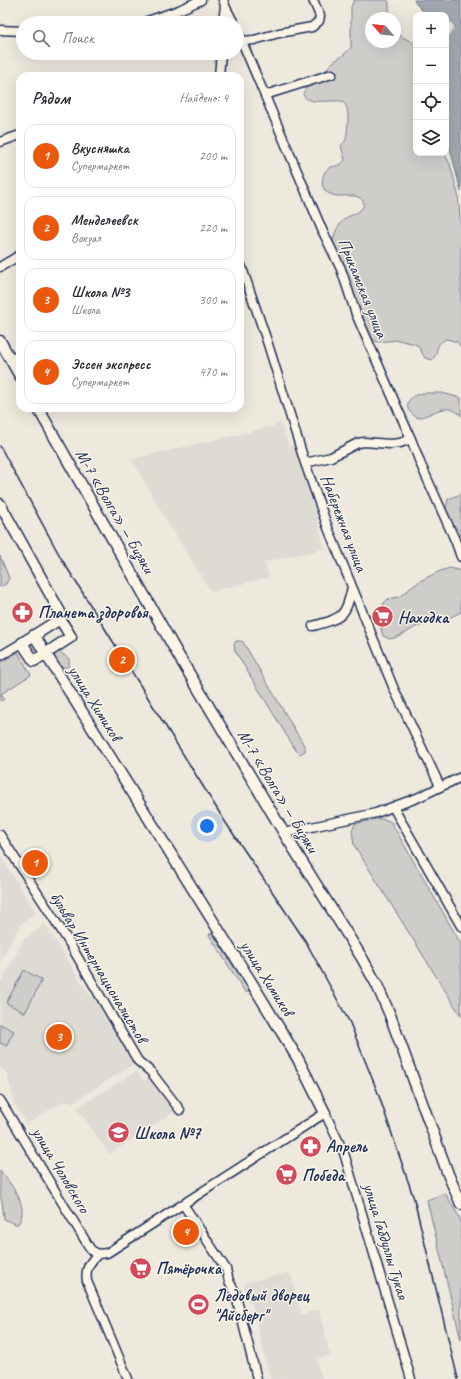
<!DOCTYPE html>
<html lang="ru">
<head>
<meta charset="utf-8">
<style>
  body { margin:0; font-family:Caveat,sans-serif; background:#f7f7f7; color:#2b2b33 }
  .controls { position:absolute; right:12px; top:12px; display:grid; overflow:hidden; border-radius:8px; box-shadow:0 4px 16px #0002 }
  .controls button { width:36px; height:36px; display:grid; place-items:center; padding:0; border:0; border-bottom:1px solid #e1e1e2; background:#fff; color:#2b2b33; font:20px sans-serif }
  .compass { position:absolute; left:365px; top:12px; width:36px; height:36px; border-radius:50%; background:#fff; box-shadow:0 4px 16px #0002; rotate:298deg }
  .you { position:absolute; left:207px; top:826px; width:14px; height:14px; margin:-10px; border:3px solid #fff; border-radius:50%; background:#1a73e8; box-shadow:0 0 0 6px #1a73e833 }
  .badge { display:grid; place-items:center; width:26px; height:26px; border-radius:50%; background:#ea580c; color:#fff; font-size:13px; font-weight:700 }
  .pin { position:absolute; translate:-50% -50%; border:2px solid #fff; box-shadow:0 1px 4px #0006 }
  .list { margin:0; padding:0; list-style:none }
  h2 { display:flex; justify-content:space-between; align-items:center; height:52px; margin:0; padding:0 16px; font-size:17px }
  h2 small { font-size:13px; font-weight:400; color:#7c7c81 }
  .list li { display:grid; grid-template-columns:26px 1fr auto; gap:12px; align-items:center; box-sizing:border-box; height:64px; margin:0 8px 8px; padding:0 8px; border:1px solid #e1e1e2; border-radius:12px }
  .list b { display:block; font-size:15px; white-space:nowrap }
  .list p { margin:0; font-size:13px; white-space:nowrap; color:#7c7c81 }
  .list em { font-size:13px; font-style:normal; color:#7c7c81 }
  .icon { flex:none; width:22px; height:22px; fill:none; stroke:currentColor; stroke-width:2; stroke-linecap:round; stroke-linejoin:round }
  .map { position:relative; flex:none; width:461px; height:1379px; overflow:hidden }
  .search { position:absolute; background:#fff; box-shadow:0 4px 16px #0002; left:16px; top:16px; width:228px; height:44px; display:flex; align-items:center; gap:10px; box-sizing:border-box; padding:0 14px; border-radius:22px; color:#7c7c81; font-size:15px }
  .panel { position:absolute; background:#fff; box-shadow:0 4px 16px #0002; left:16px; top:72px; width:228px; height:340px; border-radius:12px }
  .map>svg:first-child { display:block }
  .built { fill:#dedbd4 }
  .green { fill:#cfcdca; stroke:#757e94 }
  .water { fill:#a2a7af; stroke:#6c778f }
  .pier { fill:#eee9dd }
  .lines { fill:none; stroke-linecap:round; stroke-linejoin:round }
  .minor-casing { stroke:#1b2f5e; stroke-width:11 }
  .major-casing { stroke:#1b2f5e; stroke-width:13 }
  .minor { stroke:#fcf5e5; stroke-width:8 }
  .major { stroke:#fcf5e5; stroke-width:10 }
  .rail { stroke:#1b2f5e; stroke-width:1.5 }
  .labels { text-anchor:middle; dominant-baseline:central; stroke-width:3; stroke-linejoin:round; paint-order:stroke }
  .street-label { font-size:17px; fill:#1b2f5e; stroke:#fcf5e5 }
  .poi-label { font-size:17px; font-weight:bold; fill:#1b2f5e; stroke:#fcf5e5; text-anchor:start }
</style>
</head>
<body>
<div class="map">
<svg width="461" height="1379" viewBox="0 0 461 1379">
  <rect width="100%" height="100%" fill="#eee9dd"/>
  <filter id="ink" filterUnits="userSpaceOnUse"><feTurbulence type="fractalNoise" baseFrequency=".025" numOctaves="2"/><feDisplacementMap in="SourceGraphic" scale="8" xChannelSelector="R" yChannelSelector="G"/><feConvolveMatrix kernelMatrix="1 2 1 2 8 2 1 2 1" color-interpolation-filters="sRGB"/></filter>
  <g filter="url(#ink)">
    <path class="built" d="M280 422 289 446 294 445 316 512 324 549 265 562 269 577 211 592 159 508 132 459 223 438 273 426Z
      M0 855 36 913 21 924 0 962Z
      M45 924 90 996 94 995 104 1010 102 1011 134 1064 73 1102 64 1101 27 1124 15 1105 7 1073 0 1067V984L24 939Z
      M137 1071 142 1079 146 1080 151 1076 174 1112 109 1154 77 1108Z
      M290 1272 301 1314 319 1310 330 1355 317 1359 322 1379H270L251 1301 248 1302 244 1283Z"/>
    <path class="green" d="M354 0H387L389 2V18H371V42H395V32C401 39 411 38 416 46V153H444L450 164 458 194 461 229V347L457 342 447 339C433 344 440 353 432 360L425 358 418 346 415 344 398 340 377 342 372 339 333 244C333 235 338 224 346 218 354 213 359 214 364 205 362 186 332 206 323 187 321 182 323 171 329 168 335 165 341 167 345 160L341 146 346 140C347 129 352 105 341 101 331 100 319 103 310 100 291 94 318 80 322 75 326 71 328 66 332 63 338 58 347 54 351 47V7Z
      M423 393H442L461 398V416C459 414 456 411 453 410 442 405 429 416 418 418 402 410 405 396 423 393Z
      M461 494V552V534C452 519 442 522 448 499Z
      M0 556 9 578 6 584 0 587Z
      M450 568 458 570 461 573V612L447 619 416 627 400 636 390 639 383 636 381 629V626L385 625C393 618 388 611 383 604L388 599 399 597 420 581 440 571Z
      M236 641H240L243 642 305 747V751L300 754 295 749 235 651 234 644Z
      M18 652 31 675 1 694 4 699 0 701V663Z
      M57 652H60L69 659V666C61 669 59 667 54 661V656Z
      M377 819H384L391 822 461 944V1016L354 845 352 831 355 824Z
      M211 933 213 934 249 990 248 992H245L209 935Z
      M24 970 42 980 25 1013 6 1003Z
      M0 1024 14 1031 6 1046 0 1043Z
      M0 1170C10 1184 31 1206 18 1224H15L4 1219 2 1201 0 1197Z
      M445 1193 461 1220V1340L427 1200Z"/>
    <path class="water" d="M414 0H461V192L446 132V15H427C422 9 417 7 414 0Z"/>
    <path class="pier" d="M446 21 452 23 454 28 451 34 446 36Z"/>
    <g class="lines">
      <defs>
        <path id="minor" d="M225 6 234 23
          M142 23 179 10 201 0
          M223 23 225 5 223 0
          M0 30 23 31
          M237 30 323 232 341 269 356 314 411 439 421 465 455 540 461 557
          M242 41 254 40 279 33 312 27 319 21 320 16 313 0
          M219 76 221 53
          M265 95 332 74
          M0 142 20 135
          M240 262 267 341 305 463 328 528 394 689 440 786
          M0 267 20 255
          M11 360 20 354
          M305 463 331 457 358 443 364 442 390 444 400 443 411 439
          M313 626C342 618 346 617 352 587
          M0 656 22 643
          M393 807 461 926
          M284 833 376 813 417 798 461 777
          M0 835 67 939 138 1061 151 1072 180 1110
          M0 1100 91 1250 98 1254
          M183 1204 226 1269 229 1281 235 1292 257 1379
          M98 1254 107 1253 325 1113 344 1153 411 1379
          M98 1254C89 1263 85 1269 87 1281L128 1379"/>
        <path id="major" d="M0 341 20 376
          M38 408 177 653 284 833 362 958 377 985 390 1015 448 1174 461 1204
          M0 504 60 612V619
          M60 619 71 637 34 661 22 643Z
          M34 635 256 990 298 1059 325 1113"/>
      </defs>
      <use href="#minor" class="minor-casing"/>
      <use href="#major" class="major-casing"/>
      <use href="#minor" class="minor"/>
      <use href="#major" class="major"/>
      <path class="rail" d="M0 446 61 558 224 820 306 942 350 1023 378 1093 414 1199 458 1379"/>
    </g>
  </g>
  <defs>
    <symbol id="pharmacy-disc" viewBox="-11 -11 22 22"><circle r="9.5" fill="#d1495b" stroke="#fcf5e5"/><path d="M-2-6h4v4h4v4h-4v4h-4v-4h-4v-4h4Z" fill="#fff"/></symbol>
    <symbol id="supermarket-disc" viewBox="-11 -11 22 22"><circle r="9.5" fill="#d1495b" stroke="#fcf5e5"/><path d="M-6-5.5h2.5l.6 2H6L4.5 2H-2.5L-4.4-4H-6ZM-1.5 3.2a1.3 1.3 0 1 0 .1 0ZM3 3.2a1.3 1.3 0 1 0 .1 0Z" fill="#fff"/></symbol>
    <symbol id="school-disc" viewBox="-11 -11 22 22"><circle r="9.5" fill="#d1495b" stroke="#fcf5e5"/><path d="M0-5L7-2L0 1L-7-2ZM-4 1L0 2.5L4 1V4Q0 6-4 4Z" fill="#fff"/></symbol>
    <symbol id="stadium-disc" viewBox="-11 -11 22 22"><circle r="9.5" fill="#d1495b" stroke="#fcf5e5"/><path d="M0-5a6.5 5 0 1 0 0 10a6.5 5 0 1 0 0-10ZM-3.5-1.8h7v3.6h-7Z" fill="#fff"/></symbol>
  </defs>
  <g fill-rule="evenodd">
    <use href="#pharmacy-disc" x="10" y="600" width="25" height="25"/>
    <use href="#supermarket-disc" x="370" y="604" width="25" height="25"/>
    <use href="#school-disc" x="106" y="1120" width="25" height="25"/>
    <use href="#pharmacy-disc" x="298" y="1134" width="25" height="25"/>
    <use href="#supermarket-disc" x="274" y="1162" width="25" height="25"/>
    <use href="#supermarket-disc" x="128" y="1256" width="25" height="25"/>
    <use href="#stadium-disc" x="186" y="1292" width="25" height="25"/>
  </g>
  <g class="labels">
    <g class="street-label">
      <text transform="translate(363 288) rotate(68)">Прикамская улица</text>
      <text transform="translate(115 511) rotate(60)">М-7 «Волга» — Бизяки</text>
      <text transform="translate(344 523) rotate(69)">Набережная улица</text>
      <text transform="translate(95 703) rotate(58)">улица Химиков</text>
      <text transform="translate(278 791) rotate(59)">М-7 «Волга» — Бизяки</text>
      <text transform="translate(99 967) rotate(59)">бульвар Интернационалистов</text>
      <text transform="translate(267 978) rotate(58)">улица Химиков</text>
      <text transform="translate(61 1170) rotate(59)">улица Чоловского</text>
      <text transform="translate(386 1241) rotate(73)">улица Габдуллы Тукая</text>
    </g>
    <g class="poi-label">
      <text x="38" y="612">Планета здоровья</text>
      <text x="398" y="617">Находка</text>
      <text x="134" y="1133">Школа №7</text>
      <text x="326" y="1146">Апрель</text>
      <text x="302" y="1175">Победа</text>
      <text x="156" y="1268">Пятёрочка</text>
      <text x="214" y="1295">Ледовый дворец<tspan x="214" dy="20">"Айсберг"</tspan></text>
    </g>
  </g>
</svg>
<div class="controls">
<button>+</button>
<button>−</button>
<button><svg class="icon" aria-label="locate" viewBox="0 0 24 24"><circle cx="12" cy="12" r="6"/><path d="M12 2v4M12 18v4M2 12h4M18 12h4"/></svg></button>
<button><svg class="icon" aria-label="layers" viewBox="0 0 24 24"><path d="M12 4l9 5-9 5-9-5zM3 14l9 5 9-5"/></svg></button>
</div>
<svg class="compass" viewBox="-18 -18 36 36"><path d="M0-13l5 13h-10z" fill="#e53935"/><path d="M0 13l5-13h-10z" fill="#7c7c81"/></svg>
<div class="you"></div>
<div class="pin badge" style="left:35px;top:863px">1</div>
<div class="pin badge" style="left:122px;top:660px">2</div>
<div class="pin badge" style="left:59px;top:1037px">3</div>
<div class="pin badge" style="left:186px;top:1232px">4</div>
<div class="search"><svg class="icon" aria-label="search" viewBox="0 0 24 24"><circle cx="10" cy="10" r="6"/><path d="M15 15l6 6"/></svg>Поиск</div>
<section class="panel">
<h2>Рядом<small>Найдено: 4</small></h2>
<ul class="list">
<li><span class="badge">1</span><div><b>Вкусняшка</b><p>Супермаркет</p></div><em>200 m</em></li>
<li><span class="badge">2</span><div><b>Менделеевск</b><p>Вокзал</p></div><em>220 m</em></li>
<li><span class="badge">3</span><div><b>Школа №3</b><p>Школа</p></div><em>300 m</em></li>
<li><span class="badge">4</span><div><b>Эссен экспресс</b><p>Супермаркет</p></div><em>470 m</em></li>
</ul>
</section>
</div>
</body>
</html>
